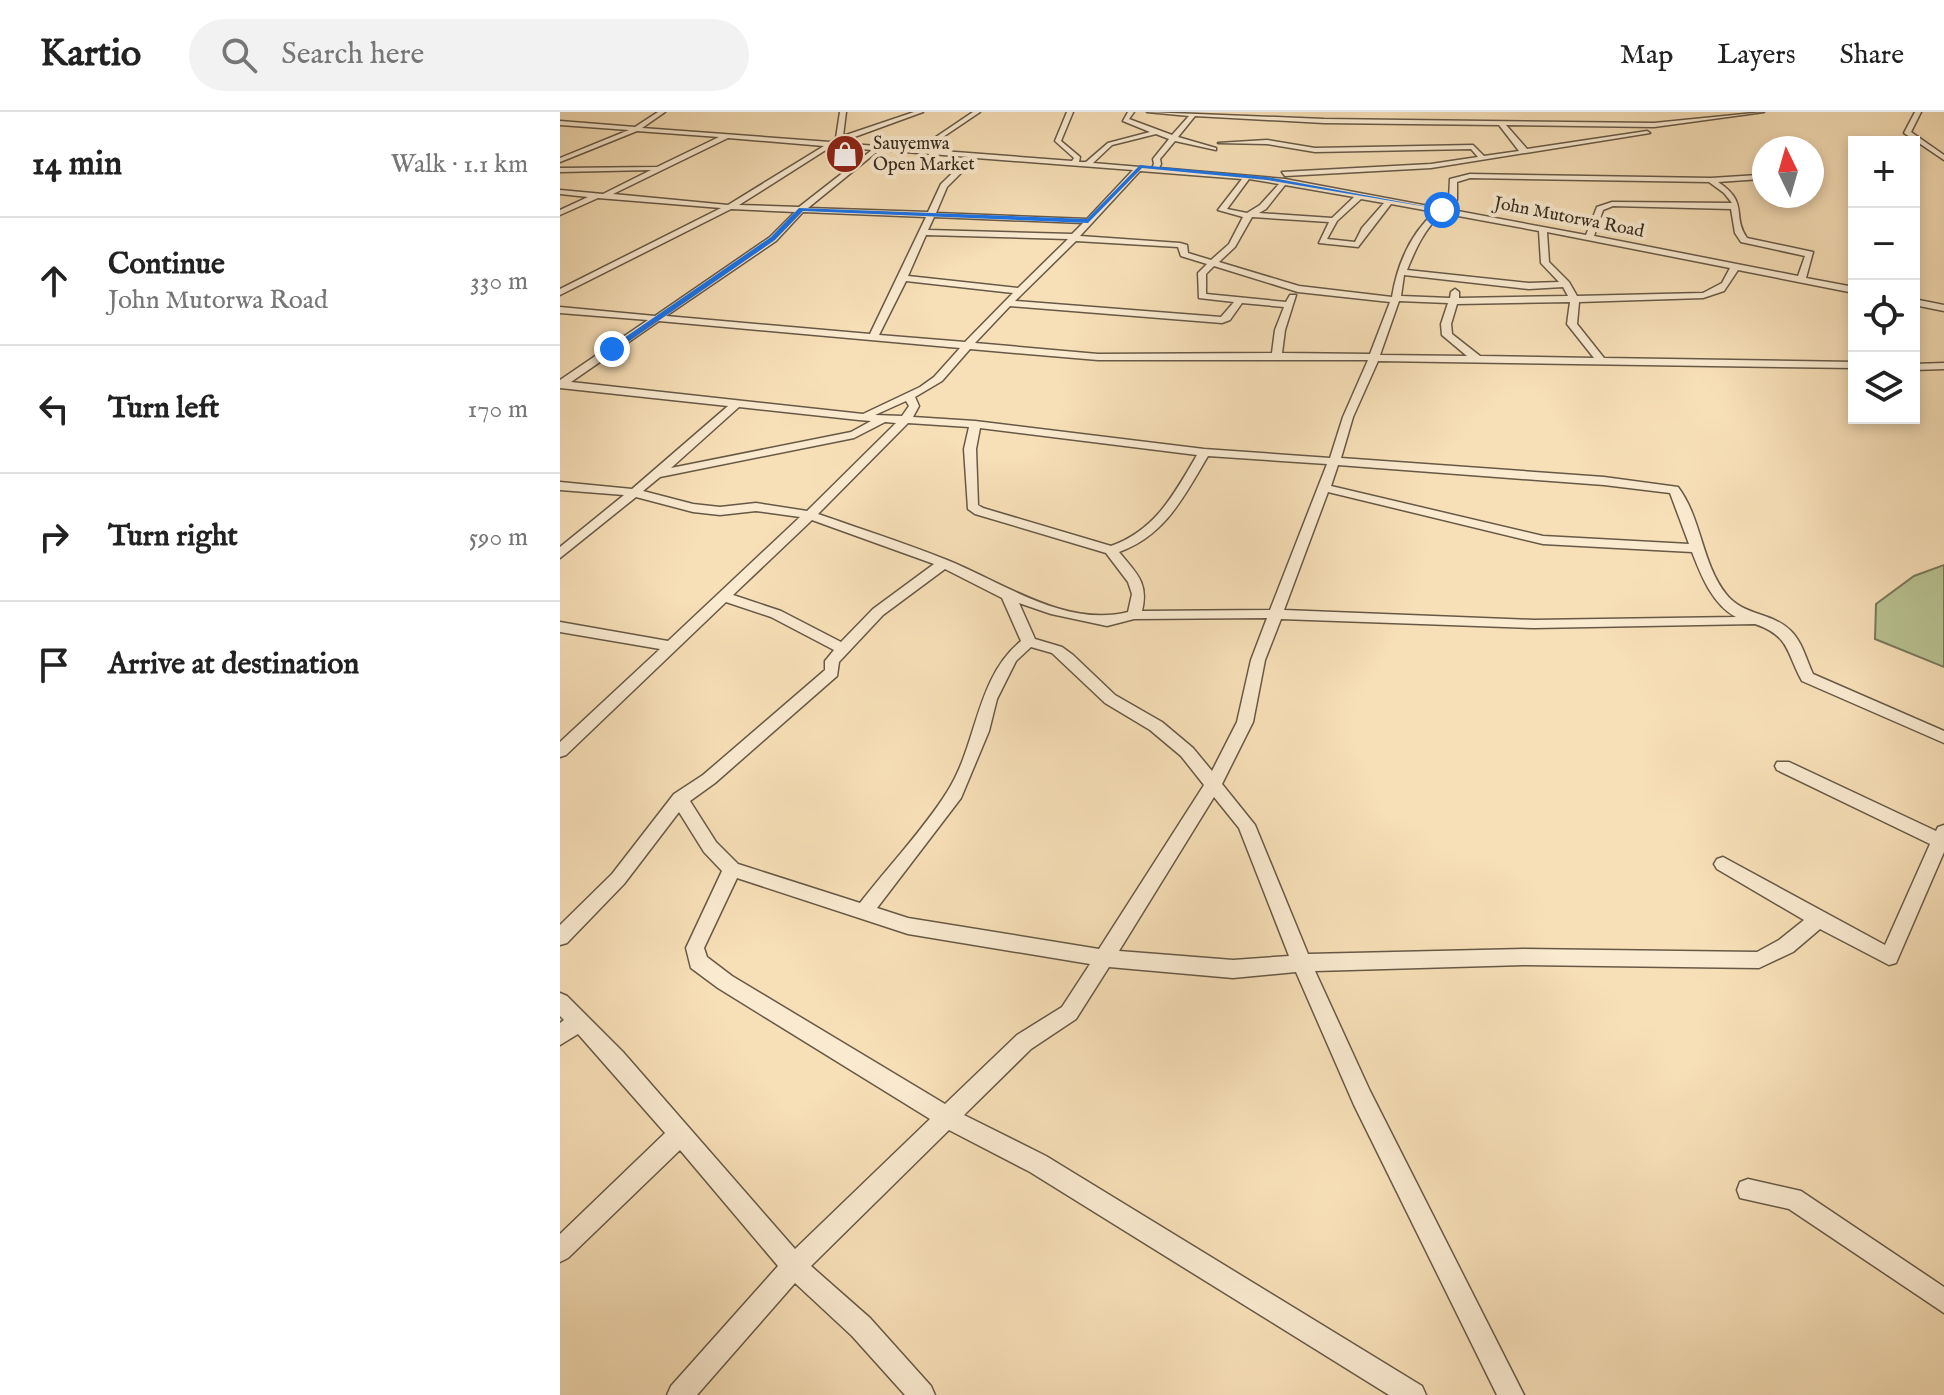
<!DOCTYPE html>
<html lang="en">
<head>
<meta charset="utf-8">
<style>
  body { margin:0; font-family:"IM FELL English",serif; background:#f2f2f2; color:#222 }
  .controls { position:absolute; right:24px; top:24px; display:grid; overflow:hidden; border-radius:0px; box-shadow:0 4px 12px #0003 }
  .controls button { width:72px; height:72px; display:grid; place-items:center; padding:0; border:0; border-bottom:2px solid #e0e0e0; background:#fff; color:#222; font:40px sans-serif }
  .compass { position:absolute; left:1192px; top:24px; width:72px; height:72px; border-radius:50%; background:#fff; box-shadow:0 4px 12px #0003; rotate:355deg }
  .stop { position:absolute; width:24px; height:24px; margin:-18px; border:6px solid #1a73e8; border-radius:50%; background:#fff }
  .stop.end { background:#1a73e8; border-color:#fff; box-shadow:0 2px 8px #0008 }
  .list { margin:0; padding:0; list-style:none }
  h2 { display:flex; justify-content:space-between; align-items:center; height:104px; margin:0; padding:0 32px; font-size:34px }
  h2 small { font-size:26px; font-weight:400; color:#767676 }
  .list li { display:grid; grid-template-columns:52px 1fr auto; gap:24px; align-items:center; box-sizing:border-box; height:128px; padding:0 32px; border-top:2px solid #e0e0e0 }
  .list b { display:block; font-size:30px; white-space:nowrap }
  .list p { margin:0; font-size:26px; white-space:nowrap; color:#767676 }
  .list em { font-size:26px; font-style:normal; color:#767676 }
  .icon { flex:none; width:44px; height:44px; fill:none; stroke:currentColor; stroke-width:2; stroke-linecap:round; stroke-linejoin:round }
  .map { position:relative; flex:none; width:1384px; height:1283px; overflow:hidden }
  header { display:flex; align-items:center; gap:48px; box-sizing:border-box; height:112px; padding:0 40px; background:#fff; border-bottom:2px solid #e0e0e0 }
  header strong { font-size:38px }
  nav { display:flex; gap:44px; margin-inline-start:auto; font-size:28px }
  .search { width:560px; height:72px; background:#f2f2f2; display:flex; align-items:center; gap:20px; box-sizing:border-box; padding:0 28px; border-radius:44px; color:#767676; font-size:30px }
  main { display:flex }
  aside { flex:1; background:#fff }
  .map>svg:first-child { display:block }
  .green { fill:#b8c292; stroke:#78775a; stroke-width:2 }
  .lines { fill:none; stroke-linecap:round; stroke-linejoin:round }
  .minor-casing { stroke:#675946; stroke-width:3 }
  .minor { fill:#faead0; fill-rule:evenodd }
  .route { fill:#1a73e8 }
  .labels { text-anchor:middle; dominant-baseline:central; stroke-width:8; stroke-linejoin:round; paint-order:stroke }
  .far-poi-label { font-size:18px; fill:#372c21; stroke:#faead0; text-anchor:start }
  .far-street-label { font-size:18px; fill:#372c21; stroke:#faead0 }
</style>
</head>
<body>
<header>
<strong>Kartio</strong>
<div class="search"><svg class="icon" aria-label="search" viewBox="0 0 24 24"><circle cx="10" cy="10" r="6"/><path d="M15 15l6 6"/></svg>Search here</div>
<nav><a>Map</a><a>Layers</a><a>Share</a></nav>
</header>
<main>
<aside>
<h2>14 min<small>Walk · 1.1 km</small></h2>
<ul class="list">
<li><svg class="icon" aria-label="ahead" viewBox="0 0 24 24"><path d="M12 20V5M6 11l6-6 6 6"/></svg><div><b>Continue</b><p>John Mutorwa Road</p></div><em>330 m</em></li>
<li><svg class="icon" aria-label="left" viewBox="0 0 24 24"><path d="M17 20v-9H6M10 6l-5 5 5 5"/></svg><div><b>Turn left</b></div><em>170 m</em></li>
<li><svg class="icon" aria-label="right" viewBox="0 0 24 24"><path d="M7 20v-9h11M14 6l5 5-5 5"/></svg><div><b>Turn right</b></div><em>590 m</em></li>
<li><svg class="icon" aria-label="arrive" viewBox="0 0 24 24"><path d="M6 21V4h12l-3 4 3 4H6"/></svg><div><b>Arrive at destination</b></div></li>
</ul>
</aside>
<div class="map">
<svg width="1384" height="1283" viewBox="0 0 1384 1283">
  <rect width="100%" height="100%" fill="#f7dfb7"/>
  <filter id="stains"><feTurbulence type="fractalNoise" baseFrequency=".0025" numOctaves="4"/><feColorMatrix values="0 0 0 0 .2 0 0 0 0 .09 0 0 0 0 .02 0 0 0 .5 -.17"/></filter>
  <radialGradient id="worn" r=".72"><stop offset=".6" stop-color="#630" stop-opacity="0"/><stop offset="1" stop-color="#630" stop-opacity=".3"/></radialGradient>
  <path class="green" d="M1384 453V555L1315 527 1316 492 1354 464Z"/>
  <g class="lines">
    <defs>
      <path id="minor" d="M98 0H105L82 16 270 30 276 26 280 0H286L283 24 354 0H363L278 31 356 37 354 34 373 27 413 0H420L377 29 356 37 512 49 514 46 495 29 507 0H513L501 29 520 45 519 50H526L548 31 590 20 563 9 568 0H574L569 7 612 23 629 4 587 0 764 7 1094 11 1204 0 1094 15 946 13 967 37 1087 19 1090 21 871 56 725 64 722 60 871 52 918 45 911 37 755 40 707 32 658 31 707 28 755 36 913 33 924 44 959 39 939 13 764 11 635 4 618 25 656 36V38L615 29 600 47 601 52 599 56 725 67 879 96 889 87 890 67 910 62 1151 66 1198 63 1201 67 1158 70C1190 91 1171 103 1187 126L1253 140 1246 166 1294 175V181L1178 158 1164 179 1143 186 1019 190 1017 212 1044 246 1294 250V256L818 249 793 305 781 346 1044 365 1118 375C1142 407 1141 450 1166 482 1183 504 1211 500 1230 518 1242 529 1246 547 1253 562L1384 619V631L1242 569C1226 540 1230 524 1195 512L974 516 721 507 705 548 693 610 662 672 695 713 748 842 964 837 1197 840 1219 828 1244 808 1157 757 1154 752 1157 747 1163 745 1325 833 1370 732 1217 658 1215 654 1217 650H1229L1376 719 1378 715 1384 713V740L1336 851 1329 853 1260 817 1233 840 1199 856 964 853 755 859 810 979 964 1283H937L794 993 736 860 673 866 549 855 516 907 471 937 404 1003 486 1044 862 1274 866 1283H829L470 1060 389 1018 251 1154 310 1206 371 1274 375 1283H345L292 1224 235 1171 137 1283H107L111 1274 218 1154 120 1038 8 1146 0 1150V1122L105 1021 18 922 0 933V911L4 908 0 904V881L7 884 63 940 235 1137 370 1007 158 876 131 856 126 836 162 759 144 740 119 700 64 772 7 831 0 833V813L52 762 114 682 143 663 265 558V549L274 538 211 505 166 490 6 643 0 645V630L100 537 0 520V510L108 529 240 405 196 399 160 403 133 400 76 385 0 446V435L64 383 0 378V370L72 377 168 294 0 276V268L88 208 0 201V195L95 204 210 125 235 100 171 97 0 183V177L161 96 38 86 0 103V98L28 85 0 82V78L43 82 91 58 0 60V56L97 55 159 25 77 19 0 50V46L69 18 0 13V9L75 15ZM596 22 609 27 593 47 594 52 592 56 533 51 552 33ZM168 26 264 34 168 93 53 82ZM272 34 312 38 239 95 179 93ZM319 38 409 45 381 72 368 100 248 96ZM416 46 573 58 527 107 376 101 387 75ZM580 59 682 67 658 98 683 105 669 132 651 148 628 141 627 133 620 131 520 124ZM910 66 1149 70 1164 81 1172 91 1052 90 1037 95 1026 123 887 97 897 88V70ZM689 67 719 72 700 93 687 101 667 97ZM725 73 794 85 772 106 699 101 706 97ZM801 87 824 91 802 116 795 130 767 127 777 109ZM831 92 875 100C850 122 837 154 832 185L739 174 659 150 675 135 692 105 769 110 759 131 798 135ZM1053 94 1171 97 1175 121 1181 130 1245 144 1238 164 1034 124 1043 98ZM243 100 366 105 310 222 106 204 216 129ZM882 101 979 119 981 151 999 170 969 171 847 158C856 136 864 118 882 101ZM374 105 523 111 512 122 368 118ZM987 120 1170 156 1162 171 1143 181 1017 184 1009 170 989 150ZM366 123 508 127 458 176 348 164ZM516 129 618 135 621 144 647 152 638 161 639 186 674 190 661 205 455 189ZM654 154 738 180 830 190 810 242 722 241 725 218 736 183H730L726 190 646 182V162ZM844 163 969 177 1003 175 1008 184 899 186V180L895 177 891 180 890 186 841 184ZM346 169 453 181 405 230 319 223ZM839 189 888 191 881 212 882 223 907 244 820 243ZM1010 190 1007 212 1034 246 920 244 892 222 891 212 897 192ZM682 191 724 195 715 218 712 241 538 242 415 231 450 194 662 211 670 208ZM99 209 400 236 374 265 360 275 303 302 11 270ZM410 237 538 248H808L783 305 770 346 644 337 415 309 353 305 359 294 355 285 382 269ZM346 289 349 294 342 304 315 303ZM179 295 299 308 311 309 291 320 111 356ZM325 310 336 311 247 399 196 391 160 395 133 392 83 379 100 365 294 326ZM348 311 409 315 404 337 408 397 415 402 546 441 568 470 572 482 568 500C506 516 442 470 387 448 345 431 301 417 258 402ZM420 316 637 343C614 382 596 418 551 434L423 396 418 393 416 337ZM648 344 767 352 710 498 582 499C589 470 576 461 559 440 606 423 624 384 648 344ZM778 353 1044 373 1110 381 1129 432 983 424 771 374ZM768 380 983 432 1132 440C1141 463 1152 492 1176 505L974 508 724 498ZM252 408 374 452 313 497 281 530 221 499 173 483ZM385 457 442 486 461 529C415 567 418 632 387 680 364 717 327 756 300 791L178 752 156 730 130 689 155 671 277 564 279 550 323 503ZM459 491 491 502 547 514 574 507 707 506 691 548 677 610 652 659 633 636 602 610 555 583 513 543 502 535 475 527ZM471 535 492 541 545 591 590 618 621 644 644 673 539 837 348 806 317 796 401 686 429 619 437 587 456 549ZM654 685 679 716 729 844 673 848 559 839ZM177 766 348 822 530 852 502 895 457 923 385 992 172 864 147 845 144 836Z
        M1355 0H1361L1351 20 1384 43V48L1344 21Z
        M1354 187 1384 193V199L1354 193Z
        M1384 251V257L1354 258V252Z
        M1188 1067 1241 1079 1384 1175V1201L1229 1097 1180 1086 1177 1078 1180 1070Z"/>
    </defs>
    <use href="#minor" class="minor-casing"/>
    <use href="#minor" class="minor"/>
  </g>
  <path class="route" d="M580 53 707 65 885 98 707 68 582 56 528 111 243 99 215 128 55 239 48 237 211 125 239 96 527 107Z"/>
  <defs>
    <symbol id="shop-disc" viewBox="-11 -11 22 22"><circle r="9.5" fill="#8f2418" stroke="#faead0"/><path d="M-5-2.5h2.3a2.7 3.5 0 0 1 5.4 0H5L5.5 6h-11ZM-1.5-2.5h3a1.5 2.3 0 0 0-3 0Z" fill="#fff"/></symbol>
  </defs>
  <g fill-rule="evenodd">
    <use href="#shop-disc" x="263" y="20" width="44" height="44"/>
  </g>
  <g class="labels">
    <g class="far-poi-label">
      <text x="313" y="32">Sauyemwa<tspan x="313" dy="21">Open Market</tspan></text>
    </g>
    <g class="far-street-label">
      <text transform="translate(1009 106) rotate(11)">John Mutorwa Road</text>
    </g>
  </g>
  <rect width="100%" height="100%" filter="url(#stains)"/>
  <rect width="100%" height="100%" fill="url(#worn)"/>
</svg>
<div class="controls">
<button>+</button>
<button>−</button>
<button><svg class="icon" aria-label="locate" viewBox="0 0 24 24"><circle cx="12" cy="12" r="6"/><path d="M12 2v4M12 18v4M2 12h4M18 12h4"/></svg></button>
<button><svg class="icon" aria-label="layers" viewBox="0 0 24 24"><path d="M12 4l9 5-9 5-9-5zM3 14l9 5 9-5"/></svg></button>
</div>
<svg class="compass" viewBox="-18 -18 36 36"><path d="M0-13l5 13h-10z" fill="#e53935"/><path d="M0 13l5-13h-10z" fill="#767676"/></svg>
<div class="stop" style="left:882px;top:98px"></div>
<div class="stop end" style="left:52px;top:237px"></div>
</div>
</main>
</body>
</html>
